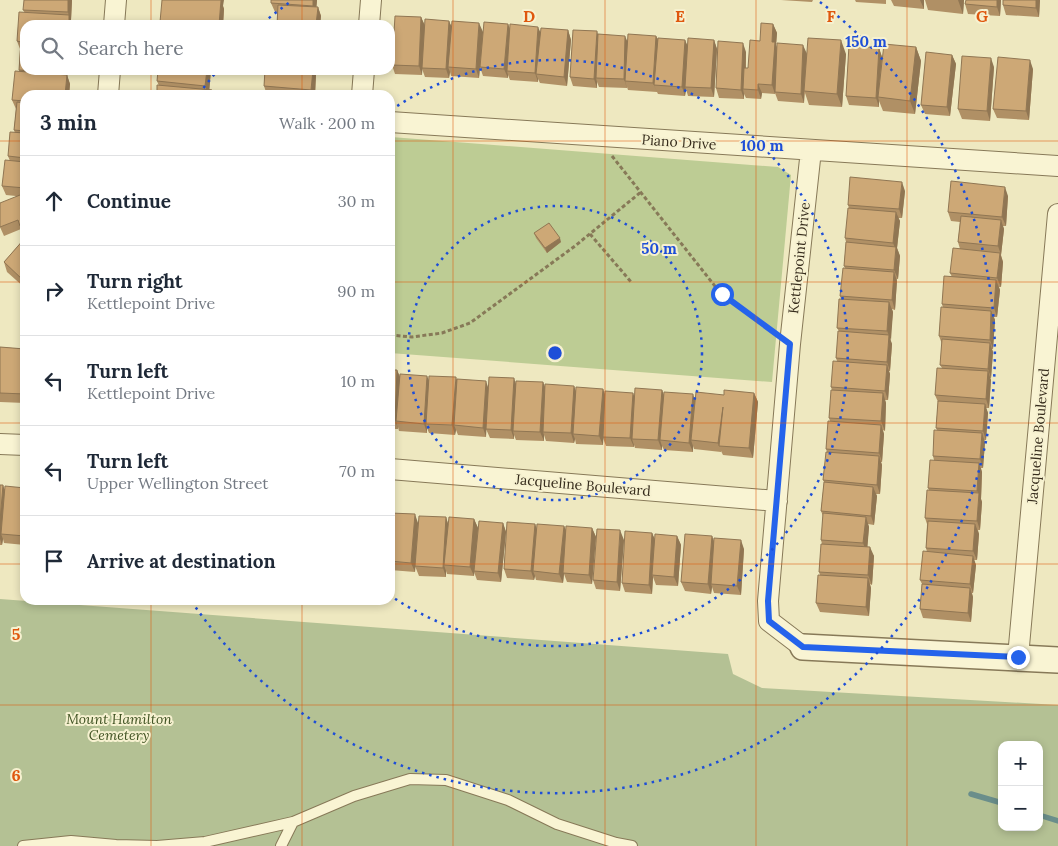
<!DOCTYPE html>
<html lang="en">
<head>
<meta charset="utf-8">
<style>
  body { margin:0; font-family:Lora,serif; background:#f2f2f3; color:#1f2937 }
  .controls { position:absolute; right:15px; bottom:15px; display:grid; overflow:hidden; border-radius:10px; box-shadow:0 2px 8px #0003 }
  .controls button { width:45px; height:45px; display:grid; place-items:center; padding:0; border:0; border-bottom:1px solid #e0e1e3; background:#fff; color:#1f2937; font:25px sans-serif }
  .stop { position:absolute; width:15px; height:15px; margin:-11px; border:4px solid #2563eb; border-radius:50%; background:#fff }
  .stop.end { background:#2563eb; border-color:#fff; box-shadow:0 1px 5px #0008 }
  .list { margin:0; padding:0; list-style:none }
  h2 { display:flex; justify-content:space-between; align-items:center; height:65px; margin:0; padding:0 20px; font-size:21px }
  h2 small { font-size:16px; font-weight:400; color:#747a83 }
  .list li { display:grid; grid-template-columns:32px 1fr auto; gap:15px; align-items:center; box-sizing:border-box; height:90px; padding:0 20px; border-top:1px solid #e0e1e3 }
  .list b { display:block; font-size:19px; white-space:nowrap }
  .list p { margin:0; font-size:16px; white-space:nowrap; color:#747a83 }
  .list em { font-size:16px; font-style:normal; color:#747a83 }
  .icon { flex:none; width:28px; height:28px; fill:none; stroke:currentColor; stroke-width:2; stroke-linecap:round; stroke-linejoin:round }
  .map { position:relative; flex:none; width:1058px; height:846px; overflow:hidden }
  .search { position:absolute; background:#fff; box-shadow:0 2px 8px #0003; left:20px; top:20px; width:375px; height:55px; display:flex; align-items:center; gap:12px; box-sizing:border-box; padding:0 18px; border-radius:15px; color:#747a83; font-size:19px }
  .panel { position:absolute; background:#fff; box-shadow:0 2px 8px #0003; left:20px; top:90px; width:375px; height:515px; border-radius:15px }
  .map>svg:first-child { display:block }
  .green { fill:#bdcc94 }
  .cemetery { fill:#b4c194; fill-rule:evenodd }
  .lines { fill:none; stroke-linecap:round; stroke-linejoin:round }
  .stream { stroke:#6a8e8b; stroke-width:5.5 }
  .service-casing { stroke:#877958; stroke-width:12 }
  .minor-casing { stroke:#877958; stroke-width:22 }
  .tertiary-casing { stroke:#877958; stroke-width:28 }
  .path { stroke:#877958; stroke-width:3; stroke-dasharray:4 2.5; stroke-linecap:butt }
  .service { stroke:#f9f4d3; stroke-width:10 }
  .minor { stroke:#f9f4d3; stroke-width:20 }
  .tertiary { stroke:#f9f4d3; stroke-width:25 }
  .wall { fill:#b09065 }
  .shaded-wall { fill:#907653 }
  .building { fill:#cda876; stroke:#907653 }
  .route { stroke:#2563eb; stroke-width:6 }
  .grid { fill:none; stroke:#df570d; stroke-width:1; stroke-opacity:0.55 }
  .ring { fill:none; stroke:#1d4ed8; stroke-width:2.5; stroke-dasharray:2.5 5 }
  .labels { text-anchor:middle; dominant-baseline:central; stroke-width:4; stroke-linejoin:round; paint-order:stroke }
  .street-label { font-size:14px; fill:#372d1d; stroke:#f6f1d0 }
  .park-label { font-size:14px; font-style:italic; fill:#405323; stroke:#f6f1d0 }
  .grid-label { font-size:16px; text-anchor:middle; font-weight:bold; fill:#df570d; stroke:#f6f1d0; stroke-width:4; stroke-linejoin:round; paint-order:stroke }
  .centre { fill:#1d4ed8; stroke:#f6f1d0; stroke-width:2.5 }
  .ring-label { font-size:15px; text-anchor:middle; font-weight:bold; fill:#1d4ed8; stroke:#f6f1d0; stroke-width:4; stroke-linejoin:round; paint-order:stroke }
</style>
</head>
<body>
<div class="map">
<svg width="1058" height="846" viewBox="0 0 1058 846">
  <rect width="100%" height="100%" fill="#eee8c0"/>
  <path class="green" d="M391 137 778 167 791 175 772 382 390 353V138Z"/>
  <path class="cemetery" d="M0 599 728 654 733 674 762 688 1058 705V846H0ZM1002 745H1039V827H1002Z"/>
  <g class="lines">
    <path class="stream" d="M971 794 1002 803
      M1039 815 1058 821"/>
    <defs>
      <path id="service" d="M23 846 71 841 116 845 157 846 205 842 293 822
        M281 846 293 822 354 796 410 779 446 780 508 800 557 824 616 843 632 846"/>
      <path id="minor" d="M114 25 116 0
        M369 25 371 0
        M108 95 110 70
        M362 95 364 70
        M390 122 1058 166
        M0 444 25 445
        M390 469 777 501
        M803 647 769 621 768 601 790 344 811 150
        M1018 657 1058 214"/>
      <path id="tertiary" d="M803 647 1058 660"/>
    </defs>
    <use href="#service" class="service-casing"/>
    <use href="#minor" class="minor-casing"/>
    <use href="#tertiary" class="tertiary-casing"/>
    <path class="path" d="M612 156 722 295 772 331
      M590 234 632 283
      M390 335 412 337 442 333 470 323 575 246 641 192"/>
    <use href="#service" class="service"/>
    <use href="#minor" class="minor"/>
    <use href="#tertiary" class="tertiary"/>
  </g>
  <path class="wall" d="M72 0 71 20 73 24 25 25V70H63V75H67L70 84 69 95H25V235H23L21 229 4 236 0 227 16 196 6 195 2 186 10 161 8 156 15 133 14 130 16 109 12 100 19 71 20 49 17 41 25 13 23 10Z
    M317 0 316 7H318L321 16 320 25H277V12H275L271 3Z
    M781 0H813L812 2Z
    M855 0H886V4L856 2Z
    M891 0H924V9L894 6Z
    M925 0H964L963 14 928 10Z
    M1001 0 1000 16 968 14 965 4Z
    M1003 0H1040L1039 17 1006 15 1003 5Z
    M223 6 224 9 223 25H161L160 22Z
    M421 17 425 26 449 21 451 26 483 32 508 24 510 29 540 32 568 30 571 40 567 86 540 83 538 79V82L510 80 508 75V78L483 76 480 67 479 78 451 76 450 72 449 78 425 77 422 69V75L395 74 392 65Z
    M773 24 777 33 776 45 777 48 807 54H846L842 107 809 105 805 93 804 103 778 101 775 93V94L762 93 761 99 746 98 744 94V99L719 98 716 88 746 52V68H748L760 41Z
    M598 34 627 41 656 36 658 39 685 40 687 46 714 40 717 49 714 97 688 96 686 89 685 96 658 94 657 92 628 90 627 87V88L599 87 597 82V88L573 86 570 77Z
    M916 47 921 61 915 114 883 111 879 101V107L849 105 846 96 879 48 882 57Z
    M952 55 956 64 950 116 925 114 921 105Z
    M994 67 990 121 962 119 958 109Z
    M1033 69 1029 120 997 118 993 109Z
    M158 70H211L209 89 212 90 214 95H157L159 86 157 81Z
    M265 70H315L316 74 315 95H263L266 92 264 86Z
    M905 191 902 218H898L900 221 897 248 900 256 898 279H897L895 310 892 309 893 312 890 340 892 344 890 371H889L890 374 888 400H885L886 403 885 431 883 430 884 434 882 462H881L882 465 880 494H876L877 496 874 525 868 524 869 527 867 547 874 556 872 585 870 584 871 588 869 616 820 612 816 603 820 575 819 572 822 544 821 540 823 516 821 511 824 482 823 480 827 452 826 449 830 421 829 418 832 390 831 387 837 361 836 358 839 331 837 328 841 299 840 296 845 268 844 266 846 242 845 238 849 208 848 205Z
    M1008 196 1006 226H1003L1004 229 1001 255 1003 262 1001 287H999L1000 290 997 317H994L995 320 993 349H992L993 352 991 378H990L991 380 989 408H986L988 413 986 440H984L985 442 983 468H981L982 472 981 499 982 502 980 530H978L979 534 977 560H974L976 565 973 593H972L973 597 971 622 923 618 920 609 922 584 920 580 927 552 926 548 927 524 925 518 929 490 928 488 934 460 933 456 937 430 936 428 938 402 935 395 942 368 940 365 942 344 939 336 943 308 942 304 952 277 950 273 960 249 958 242 960 222 951 221 948 212Z
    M534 233 561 242 547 253 536 238Z
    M25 238V288L7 272 4 262Z
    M0 347 25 349V403L0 402Z
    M390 370H397L400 377 429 380 457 382 488 388 516 384 543 382 545 388 574 386 576 392 603 389 605 395 633 393 634 396 662 390 664 395 695 399 724 395 754 393 758 402 753 458 723 455 721 451V452L694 449 693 446V452L664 450 662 446V450L635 448 634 445V447L606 446 603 438V445L576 444 575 439 574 443 546 441 544 435V441L516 440 514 435V439L490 438 486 429V437L458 435 456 430 455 435 429 433 427 428V433L399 431 398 427V429H390Z
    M0 485H3L4 489 25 488V545L4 543 3 539 2 545H0Z
    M390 513 418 523 446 517 448 524 474 519 478 528 503 523 506 532 501 582 477 580 474 572V576L447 574 446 571V577L419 576 415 566 416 556 415 572 390 570Z
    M535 524 537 530 564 526 566 531 592 528 596 537 592 584 567 582 564 574 563 583 536 580 535 576 534 580 507 578 504 569Z
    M652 533 655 540 677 536 681 545 678 586 656 585 653 577 652 594 625 592 622 583Z
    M712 536 714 541 744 549 741 595 714 593 712 587 711 594 685 591 681 582Z
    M624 540 620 591 596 589 593 580Z"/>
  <path class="shaded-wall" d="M68 0H72L71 20 72 25H69V17L68 12Z
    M221 0H224L223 6 224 9 223 25H219Z
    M313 0H317L316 15 313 6Z
    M920 0H924V9Z
    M958 0H964L963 14Z
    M997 0H1001L1000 16 997 7Z
    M1036 0H1040L1039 17 1036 8Z
    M318 7 321 16 320 25H316Z
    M421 17 425 26 422 75 419 66Z
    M449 21 453 30 448 67 450 72 449 78 446 69Z
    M479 23 483 32 479 78 476 69Z
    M508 24 511 33 507 71 508 75V78L504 69Z
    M773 24 777 33 776 45 778 51 775 94 772 85V42Z
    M538 27 542 36 536 74 538 79V82L535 73Z
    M568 30 571 40 567 86 564 77Z
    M597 31 600 41 596 78 597 82V88L594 79Z
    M625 36 629 45 625 81 627 88 624 79Z
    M656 36 660 45 654 85 657 92 653 83Z
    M685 40 689 49 685 87 686 89 685 96 682 87Z
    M714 40 717 49 714 97 711 88Z
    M841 40 846 54 842 107 837 94Z
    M743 43 746 52 745 89H743L744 94V99L741 90Z
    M803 45 807 54 804 91V103L801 94Z
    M916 47 921 61 915 114 910 101Z
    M879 48 882 57 878 97 879 101V107L876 98Z
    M952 55 956 64 950 116 947 107Z
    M991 58 994 67 990 121 987 111Z
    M1030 60 1033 69 1029 120 1026 111Z
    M59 70H63L62 82 59 73Z
    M207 70H211L209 95 205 86Z
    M313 70H315L316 74 315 95H313L311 90Z
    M67 75 70 84 69 95H65Z
    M758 84 762 93 761 99 758 90Z
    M902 182 905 191 902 218 899 209Z
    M1005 187 1008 196 1006 226 1002 217Z
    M896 212 900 221 897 248 900 256 898 279 894 270 896 250 893 243Z
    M1001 220 1004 229 1001 255 998 246Z
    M560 238 561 242 547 253 545 248Z
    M1000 253 1003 262 1001 287 997 278Z
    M894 272 897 281 895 310 892 300Z
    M996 280 1000 290 997 317 994 308Z
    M889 302 893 312 891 340 887 331Z
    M991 311 995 320 993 349 990 340Z
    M889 335 892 344 890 371 887 362Z
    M990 343 993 352 991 378 988 369Z
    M887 365 890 374 888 400 885 391Z
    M397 370 401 380 396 421 398 429 395 420Z
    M988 371 991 380 989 408 986 399Z
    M427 376 431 385 426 424 427 428V433L424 424Z
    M456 377 459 387 454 425 456 430 455 435 452 425Z
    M514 378 517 387 513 431 514 435V439L511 430Z
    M486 381 489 390 486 437 483 428Z
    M543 382 547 392 543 432 544 435V441L540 432Z
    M574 386 577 395 573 434 575 439 574 443 571 433Z
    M603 389 606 398 603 445 599 436Z
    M662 390 665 399 660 440 662 446V450L658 440Z
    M633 393 636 402 632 439 634 445V447L630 438Z
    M754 393 758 402 753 458 749 448Z
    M883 393 886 403 885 431 881 421Z
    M693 394 696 403 691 440 693 446V452L689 443Z
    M985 404 988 413 986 440 983 431Z
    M723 407 719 446 721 452 718 443Z
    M881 425 884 434 882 462 879 453Z
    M982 433 985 442 983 468 980 459Z
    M879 456 882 465 880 494 877 485Z
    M979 463 982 472 981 499 982 502 980 530 977 521 979 494 977 491Z
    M3 485 6 494 1 534 3 539 2 545 0 539V521Z
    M873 487 877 496 874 525 871 516Z
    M415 514 418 523 415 572 411 563Z
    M446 517 449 527 444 565 446 571V577L443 568Z
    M866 517 869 527 867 553 863 543Z
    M474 519 478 528 474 576 470 567Z
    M503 523 506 532 501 582 498 573Z
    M535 524 538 533 533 571 535 576 534 580 531 571Z
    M975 524 979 534 977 560 973 551Z
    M564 526 568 535 563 583 559 574Z
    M592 528 596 537 592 584 589 575Z
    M620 530 624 540 620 591 617 582Z
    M652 533 656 542 652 575 653 577 652 594 649 585Z
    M677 536 681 545 678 586 674 577Z
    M712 536 715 546 711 584 712 587 711 594 708 584Z
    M741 540 744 549 741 595 737 586Z
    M870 547 874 556 872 585 868 575Z
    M973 556 976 565 973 593 970 584Z
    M868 578 871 588 869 616 866 607Z
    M970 588 973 597 971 622 968 613Z"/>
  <path class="building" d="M24 0H68V12L23 10Z
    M162 0H221L219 25H194L160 22Z
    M271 0H313V6L271 3Z
    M966 0H997V7L965 4Z
    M1003 0H1036V8L1003 5Z
    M278 5 318 7 316 25H277Z
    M19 12 69 15V25H25V70H59V73L19 70 21 42 17 41Z
    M395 16 421 17 419 66 392 65Z
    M425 19 449 21 446 69 422 68Z
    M452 21 479 23 476 69 448 67Z
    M484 22 508 24 504 69 480 67Z
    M162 23 181 25H162Z
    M761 23 773 24 772 42H775L772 85 758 84V90L743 89 744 68H748L750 40 760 41Z
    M510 24 538 27 535 73 507 71Z
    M541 28 568 30 564 77 536 74Z
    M573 30 597 31 594 79 570 77Z
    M598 34 625 36 624 79 596 78Z
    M628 34 656 36 653 83 625 81Z
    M658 38 685 40 682 87 654 85Z
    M688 38 714 40 711 88 685 87Z
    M808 38 841 40 837 94 804 91Z
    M718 41 743 43 741 90 716 88Z
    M777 43 803 45 801 94 775 92Z
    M884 44 916 47 910 101 878 97Z
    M849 45 879 48 876 98 846 96Z
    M926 52 952 55 947 107 921 105Z
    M962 56 991 58 987 111 958 109Z
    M998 57 1030 60 1026 111 993 109Z
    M158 70H207L205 86 157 81Z
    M265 70H313L311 90 264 86Z
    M15 71 67 75 65 95H25V101L12 100Z
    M157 85 212 90V95H157Z
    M263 91 298 95H263Z
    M17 102 25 103V131L14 130Z
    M10 132 25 133V158L8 156Z
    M5 160 25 162V188L2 186Z
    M850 177 902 182 899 209 848 205Z
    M951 181 1005 187 1002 217 948 212Z
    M25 193V224L20 226 18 220 0 227V203Z
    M848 208 896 212 893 243 845 238Z
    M961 216 1001 220 998 246 958 242Z
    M549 223 560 238 545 248 534 233Z
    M25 238V278L23 280 4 262Z
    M846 242 896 247 894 270 844 266Z
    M953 248 1000 253 997 278 950 273Z
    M843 268 894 272 892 300 840 296Z
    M944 276 996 280 994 308 942 304Z
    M839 299 889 302 887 331 837 328Z
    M941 307 991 311 990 340 939 336Z
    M838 331 889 335 887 362 836 358Z
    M942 339 990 343 988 369 940 365Z
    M0 347 25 349V394L0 393Z
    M833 361 887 365 885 391 831 387Z
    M937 368 988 371 986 399 935 395Z
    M390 370H397L395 420H390Z
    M400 374 427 376 424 424 396 421Z
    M429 376 456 377 452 425 426 424Z
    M489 377 514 378 511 430 486 429Z
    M457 379 486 381 483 428 454 425Z
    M516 381 543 382 540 432 513 431Z
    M545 384 574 386 571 433 543 432Z
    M576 387 603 389 599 436 573 434Z
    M635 388 662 390 658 440 632 439Z
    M724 390 754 393 749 448 719 446 723 407 718 443 691 440 696 392 724 395Z
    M831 390 883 393 881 421 829 418Z
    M605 391 633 393 630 438 603 437Z
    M664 392 693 394 689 443 660 440Z
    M938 401 985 404 983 431 936 428Z
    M828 421 881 425 879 453 826 449Z
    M934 430 982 433 980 459 933 456Z
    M826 452 879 456 877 485 823 480Z
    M930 460 979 463 977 491 928 488Z
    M824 482 873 487 871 516 821 511Z
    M0 485H3L0 521Z
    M5 486 25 488V536L1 534Z
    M927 490 979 493 977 521 925 518Z
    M390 513 415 514 411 563 390 561Z
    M823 513 866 517 863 543 821 540Z
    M419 516 446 517 443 568 415 566Z
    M449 517 474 519 470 567 444 565Z
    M479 521 503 523 498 573 474 571Z
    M928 521 975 524 973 551 926 548Z
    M507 522 535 524 531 571 504 569Z
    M537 524 564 526 559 574 533 571Z
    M566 526 592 528 589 575 563 573Z
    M597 529 620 530 617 582 593 580Z
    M625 531 652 533 649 585 622 583Z
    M655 534 677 536 674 577 652 575Z
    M685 534 712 536 708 584 681 582Z
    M714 538 741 540 737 586 711 584Z
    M821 544 870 547 868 575 819 572Z
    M923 551 973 556 970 584 920 580Z
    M818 575 868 578 866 607 816 603Z
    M922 584 970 588 968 613 920 609Z"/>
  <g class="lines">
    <path class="route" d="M722 294 790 344 768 601 769 621 803 647 1018 657"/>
  </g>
  <path class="grid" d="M151 0V25M302 0V25M453 0V846M605 0V846M756 0V846M907 0V846M151 70V95M302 70V95M0 141H25M390 141H1058M0 282H25M390 282H1058M0 423H25M390 423H1058M0 564H25M390 564H1058M151 600V846M302 600V846M0 705H1058"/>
  <g class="ring">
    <circle cx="555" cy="353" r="147"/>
    <path d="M391 110A293 293 0 1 1 391 596"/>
    <path d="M199 94A440 440 0 0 1 218 70M263 23A440 440 0 0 1 290 2M820 2A440 440 0 1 1 192 602"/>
  </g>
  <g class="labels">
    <g class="street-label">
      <text transform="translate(679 142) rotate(4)">Piano Drive</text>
      <text transform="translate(799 258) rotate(-84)">Kettlepoint Drive</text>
      <text transform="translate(1038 436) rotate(-85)">Jacqueline Boulevard</text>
      <text transform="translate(583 485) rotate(5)">Jacqueline Boulevard</text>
    </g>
    <g class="park-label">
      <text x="119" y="719">Mount Hamilton<tspan x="119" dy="16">Cemetery</tspan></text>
    </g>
  </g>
  <g class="grid-label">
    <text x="529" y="22">D</text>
    <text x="680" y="22">E</text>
    <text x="831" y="22">F</text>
    <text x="982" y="22">G</text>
    <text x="16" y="640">5</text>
    <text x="16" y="781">6</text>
  </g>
  <circle cx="555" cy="353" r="8" class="centre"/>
  <g class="ring-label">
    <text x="866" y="47">150 m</text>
    <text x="762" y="151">100 m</text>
    <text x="659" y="254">50 m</text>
  </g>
</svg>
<div class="controls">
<button>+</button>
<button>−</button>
</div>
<div class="stop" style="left:722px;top:294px"></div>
<div class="stop end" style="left:1018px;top:657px"></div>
<div class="search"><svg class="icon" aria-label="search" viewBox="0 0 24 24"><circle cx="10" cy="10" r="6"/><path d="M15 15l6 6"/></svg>Search here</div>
<section class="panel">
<h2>3 min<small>Walk · 200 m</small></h2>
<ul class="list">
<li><svg class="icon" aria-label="ahead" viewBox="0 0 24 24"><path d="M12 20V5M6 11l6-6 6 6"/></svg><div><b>Continue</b></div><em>30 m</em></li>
<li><svg class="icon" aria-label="right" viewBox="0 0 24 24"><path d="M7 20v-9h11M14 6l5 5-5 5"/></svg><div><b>Turn right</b><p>Kettlepoint Drive</p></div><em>90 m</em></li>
<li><svg class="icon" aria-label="left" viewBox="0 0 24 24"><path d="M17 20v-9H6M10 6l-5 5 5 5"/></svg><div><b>Turn left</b><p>Kettlepoint Drive</p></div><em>10 m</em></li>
<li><svg class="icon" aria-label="left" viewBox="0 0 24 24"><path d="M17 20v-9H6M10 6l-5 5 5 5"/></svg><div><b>Turn left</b><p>Upper Wellington Street</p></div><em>70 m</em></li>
<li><svg class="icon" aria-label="arrive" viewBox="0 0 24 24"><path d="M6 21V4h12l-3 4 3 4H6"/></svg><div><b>Arrive at destination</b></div></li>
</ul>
</section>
</div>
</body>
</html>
